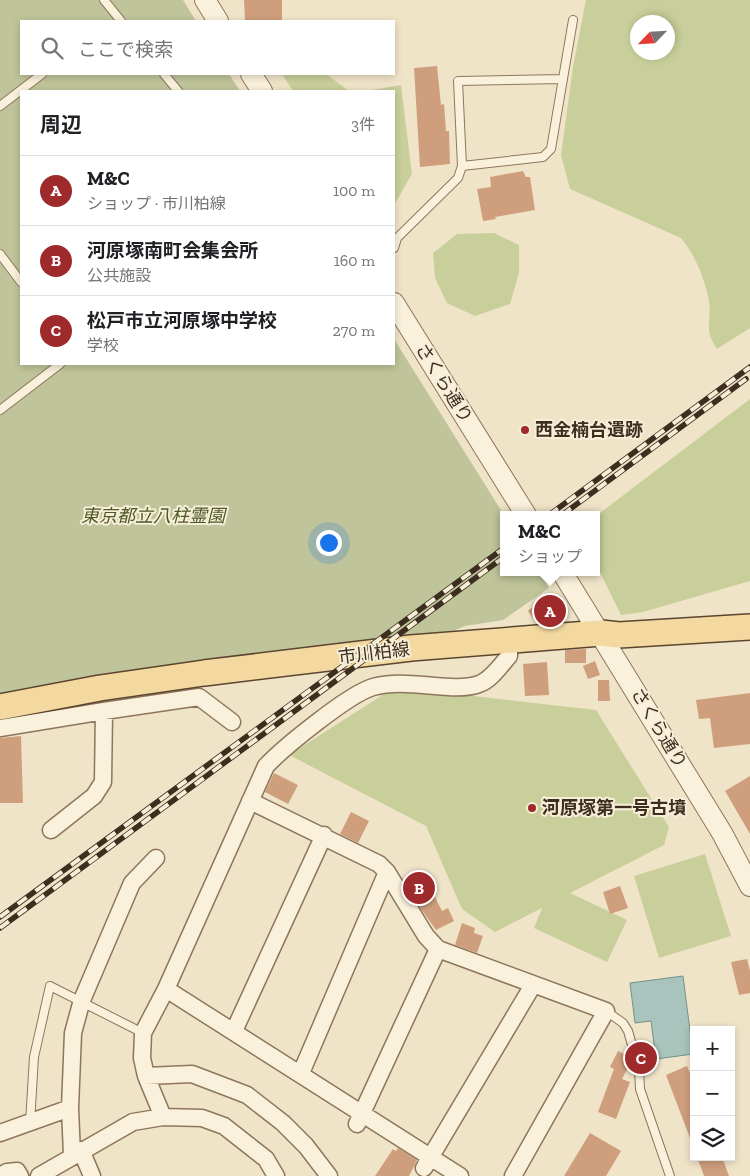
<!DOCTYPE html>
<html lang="ja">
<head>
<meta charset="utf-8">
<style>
  body { margin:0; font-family:"Zilla Slab","Noto Sans JP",serif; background:#f6f6f6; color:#202124 }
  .controls { position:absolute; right:15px; bottom:15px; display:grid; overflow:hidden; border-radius:0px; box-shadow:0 2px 8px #0003 }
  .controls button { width:45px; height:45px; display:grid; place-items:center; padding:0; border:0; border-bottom:1px solid #e0e0e0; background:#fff; color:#202124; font:25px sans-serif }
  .compass { position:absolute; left:630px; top:15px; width:45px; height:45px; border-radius:50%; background:#fff; box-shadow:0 2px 8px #0003; rotate:245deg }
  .you { position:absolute; left:328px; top:542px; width:18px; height:18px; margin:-12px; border:4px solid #fff; border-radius:50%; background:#1a73e8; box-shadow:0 0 0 8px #1a73e833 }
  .badge { display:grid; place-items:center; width:32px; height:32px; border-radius:50%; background:#9e2a2b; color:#fff; font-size:16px; font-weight:700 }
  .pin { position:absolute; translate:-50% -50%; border:2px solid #fff; box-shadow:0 1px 5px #0006 }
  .popup { position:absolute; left:500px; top:511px; width:100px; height:65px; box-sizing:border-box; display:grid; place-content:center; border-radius:0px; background:#fff; filter:drop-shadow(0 1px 4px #0005); font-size:16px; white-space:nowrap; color:#757577 }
  .popup b { font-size:19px; color:#202124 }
  .popup::after { content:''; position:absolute; left:50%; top:100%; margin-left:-10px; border:10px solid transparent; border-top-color:#fff }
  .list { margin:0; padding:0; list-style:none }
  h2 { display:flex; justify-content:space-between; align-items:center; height:65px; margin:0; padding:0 20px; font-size:21px }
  h2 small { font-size:16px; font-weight:400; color:#757577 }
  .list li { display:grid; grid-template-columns:32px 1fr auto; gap:15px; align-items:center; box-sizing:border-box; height:70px; padding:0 20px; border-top:1px solid #e0e0e0 }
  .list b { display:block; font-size:19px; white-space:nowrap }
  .list p { margin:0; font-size:16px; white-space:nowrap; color:#757577 }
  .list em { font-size:16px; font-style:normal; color:#757577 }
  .icon { flex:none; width:28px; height:28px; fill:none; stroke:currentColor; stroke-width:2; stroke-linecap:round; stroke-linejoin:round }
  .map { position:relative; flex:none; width:750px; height:1176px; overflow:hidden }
  .search { position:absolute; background:#fff; box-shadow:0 2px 8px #0003; left:20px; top:20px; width:375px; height:55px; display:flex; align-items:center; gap:12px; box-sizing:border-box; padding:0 18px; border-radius:0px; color:#757577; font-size:19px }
  .panel { position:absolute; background:#fff; box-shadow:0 2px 8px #0003; left:20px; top:90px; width:375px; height:275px; border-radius:0px }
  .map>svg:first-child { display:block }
  .green { fill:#c9cf9b; fill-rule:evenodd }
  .cemetery { fill:#bfc49a }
  .water { fill:#a9c4bc; stroke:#6f938a }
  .building { fill:#cf9f7d }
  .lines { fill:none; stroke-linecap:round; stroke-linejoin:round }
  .service-casing { stroke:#8d765c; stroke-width:10 }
  .minor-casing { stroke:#8d765c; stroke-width:19 }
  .tertiary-casing { stroke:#8d765c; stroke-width:22 }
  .primary-casing { stroke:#5b4430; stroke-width:28 }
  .service { stroke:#faf1dc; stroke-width:8 }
  .minor { stroke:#faf1dc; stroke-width:16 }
  .tertiary { stroke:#faf1dc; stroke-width:20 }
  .primary { stroke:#f3d9a0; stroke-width:25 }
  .rail-casing { stroke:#3d2e20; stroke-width:5.5 }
  .rail { stroke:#f7eed8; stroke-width:4; stroke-dasharray:11; stroke-linecap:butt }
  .poi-dot { fill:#9e2a2b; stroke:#f7eed8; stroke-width:2 }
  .labels { text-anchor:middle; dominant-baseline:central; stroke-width:4; stroke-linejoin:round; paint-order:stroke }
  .street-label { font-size:18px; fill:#3d2e20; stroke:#f7eed8 }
  .poi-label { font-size:18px; font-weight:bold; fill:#3d2e20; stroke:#f7eed8; text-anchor:start }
  .park-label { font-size:18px; font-style:italic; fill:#4d5a26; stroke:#f7eed8 }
</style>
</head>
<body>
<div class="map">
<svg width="750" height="1176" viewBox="0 0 750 1176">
  <rect width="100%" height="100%" fill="#f0e4c8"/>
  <path class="green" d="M586 0H750V328L717 349C703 328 712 323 709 301 705 279 695 255 681 238L570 189 561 155 573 67ZM668 22V52H638V22Z
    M282 74H326L349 91H293Z
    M401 85 412 174 394 205V91H366Z
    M494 233 519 245V273L510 304 475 316 447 303 435 278 433 253 457 234Z
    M750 399V581L643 612 621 615 596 564V516Z
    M395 687 596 710 669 827 664 845 570 893 627 920 607 962 534 928 542 908 495 932 462 909 426 826 289 755Z
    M705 854 731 936 659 958 634 876Z"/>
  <path class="cemetery" d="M0 0H183L196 21H21V74H229L240 91H21V364H394V339L504 515V572H539L549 588 503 620 465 626 453 631 248 654 0 697Z"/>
  <path class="water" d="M683 976 693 1054 656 1059 651 1021 635 1023 630 983Z"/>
  <path class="building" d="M244 0H282V21H245Z
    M437 66 441 105 444 104 446 131H449L450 164 420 167 414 68Z
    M523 171 526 177H530L535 210 495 217 496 219 483 221 477 189 491 187 490 177Z
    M543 598 550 608 556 603 565 615 557 622 546 623 542 618 537 623 528 611Z
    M586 649V663H565V650Z
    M595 661 600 675 588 679 583 666Z
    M547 662 549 695 525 696 523 664Z
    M598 680H609L610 701H598Z
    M750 693V744L714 748 710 718 699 719 696 700Z
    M21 736 23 803H0V738Z
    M274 773 298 785 288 804 265 792Z
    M750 776V834L725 791Z
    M351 812 369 821 358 843 340 834Z
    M427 873 432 884 429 885 442 911 448 908 454 921 436 930 421 909 407 882Z
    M620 886 628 908 610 914 603 892Z
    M462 923 475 928 474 933 483 936 477 953 455 945Z
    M747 959 750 971V993L739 995 731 962Z
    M618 1051 630 1057 631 1062 622 1079 630 1082 616 1119 598 1112 614 1069 610 1067Z
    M687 1066 694 1083 693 1146 666 1075Z
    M590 1133 621 1151 606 1176H564Z
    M398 1148 417 1160 409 1176H375L393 1149 396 1151Z
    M697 1157H722L729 1176H704Z"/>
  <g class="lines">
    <defs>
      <path id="service" d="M104 0 121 21
        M164 74 178 91
        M0 106 42 74
        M462 166 543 157 551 149 573 20
        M394 238H397L394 248
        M397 238 458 178 462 166 458 81 563 79
        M0 254 21 282
        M0 410 60 364
        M606 1011 623 1023 628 1031 639 1069 640 1089 670 1176
        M30 1123 34 1057 50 986 143 1033"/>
      <path id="minor" d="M0 728 104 711
        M250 801 379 864 387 872 426 936 438 949 606 1011 513 1176
        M51 830 94 796 103 782 104 711 199 697 232 722
        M166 989 460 1176
        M234 1031 324 835
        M301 1073 387 872
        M146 1076 192 1074 247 1095 283 1123 306 1146 329 1176
        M70 1108 73 1033 82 1000 132 883 156 858
        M163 1117 146 1076 142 1058 143 1033 166 989 266 766C284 747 349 694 373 687 407 677 452 694 479 684 491 680 501 665 509 656V640
        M357 1124 438 949
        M0 1133 70 1108 72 1155
        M81 1150 92 1176
        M424 1168 533 985
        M0 1176 7 1172 17 1171 20 1176
        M39 1176 133 1122 163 1117 202 1118 224 1126 266 1159 276 1176"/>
      <path id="tertiary" d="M205 0 218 21
        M251 74 262 91
        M394 303 526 515
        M562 572 722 833 750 886"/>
      <path id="primary" d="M0 707 100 688 204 673 411 648 601 633 619 635 750 627"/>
    </defs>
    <use href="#service" class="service-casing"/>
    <use href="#minor" class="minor-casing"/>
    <use href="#tertiary" class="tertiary-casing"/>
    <use href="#primary" class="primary-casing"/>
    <use href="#service" class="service"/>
    <use href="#minor" class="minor"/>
    <use href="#tertiary" class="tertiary"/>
    <use href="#primary" class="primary"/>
    <defs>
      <path id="rail" d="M549 515 750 367
        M562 515 746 379
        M0 917 504 548
        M0 928 504 557"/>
    </defs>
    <use href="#rail" class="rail-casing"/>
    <use href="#rail" class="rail"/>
  </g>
  <g class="poi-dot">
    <circle cx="525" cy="430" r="5"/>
    <circle cx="532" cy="808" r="5"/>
  </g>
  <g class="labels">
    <g class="street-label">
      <text transform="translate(444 383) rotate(58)">さくら通り</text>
      <text transform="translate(374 653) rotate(-7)">市川柏線</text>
      <text transform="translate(659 728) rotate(59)">さくら通り</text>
    </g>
    <g class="poi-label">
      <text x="535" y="430">西金楠台遺跡</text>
      <text x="542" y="808">河原塚第一号古墳</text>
    </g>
    <g class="park-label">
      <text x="153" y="516">東京都立八柱霊園</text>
    </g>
  </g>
</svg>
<div class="controls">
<button>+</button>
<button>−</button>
<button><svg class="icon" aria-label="layers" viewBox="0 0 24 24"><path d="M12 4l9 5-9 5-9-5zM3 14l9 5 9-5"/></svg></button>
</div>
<svg class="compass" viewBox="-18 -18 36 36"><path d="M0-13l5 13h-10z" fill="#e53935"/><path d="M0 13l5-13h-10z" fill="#757577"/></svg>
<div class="you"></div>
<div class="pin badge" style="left:550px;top:611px">A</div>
<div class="popup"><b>M&amp;C</b>ショップ</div>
<div class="pin badge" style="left:419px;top:888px">B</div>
<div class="pin badge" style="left:641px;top:1058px">C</div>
<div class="search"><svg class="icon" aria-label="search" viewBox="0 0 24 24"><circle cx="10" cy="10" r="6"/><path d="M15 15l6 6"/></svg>ここで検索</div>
<section class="panel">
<h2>周辺<small>3件</small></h2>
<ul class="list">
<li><span class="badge">A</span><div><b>M&amp;C</b><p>ショップ · 市川柏線</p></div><em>100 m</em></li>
<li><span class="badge">B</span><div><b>河原塚南町会集会所</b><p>公共施設</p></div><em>160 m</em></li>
<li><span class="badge">C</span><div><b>松戸市立河原塚中学校</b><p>学校</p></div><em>270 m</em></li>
</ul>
</section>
</div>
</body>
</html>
